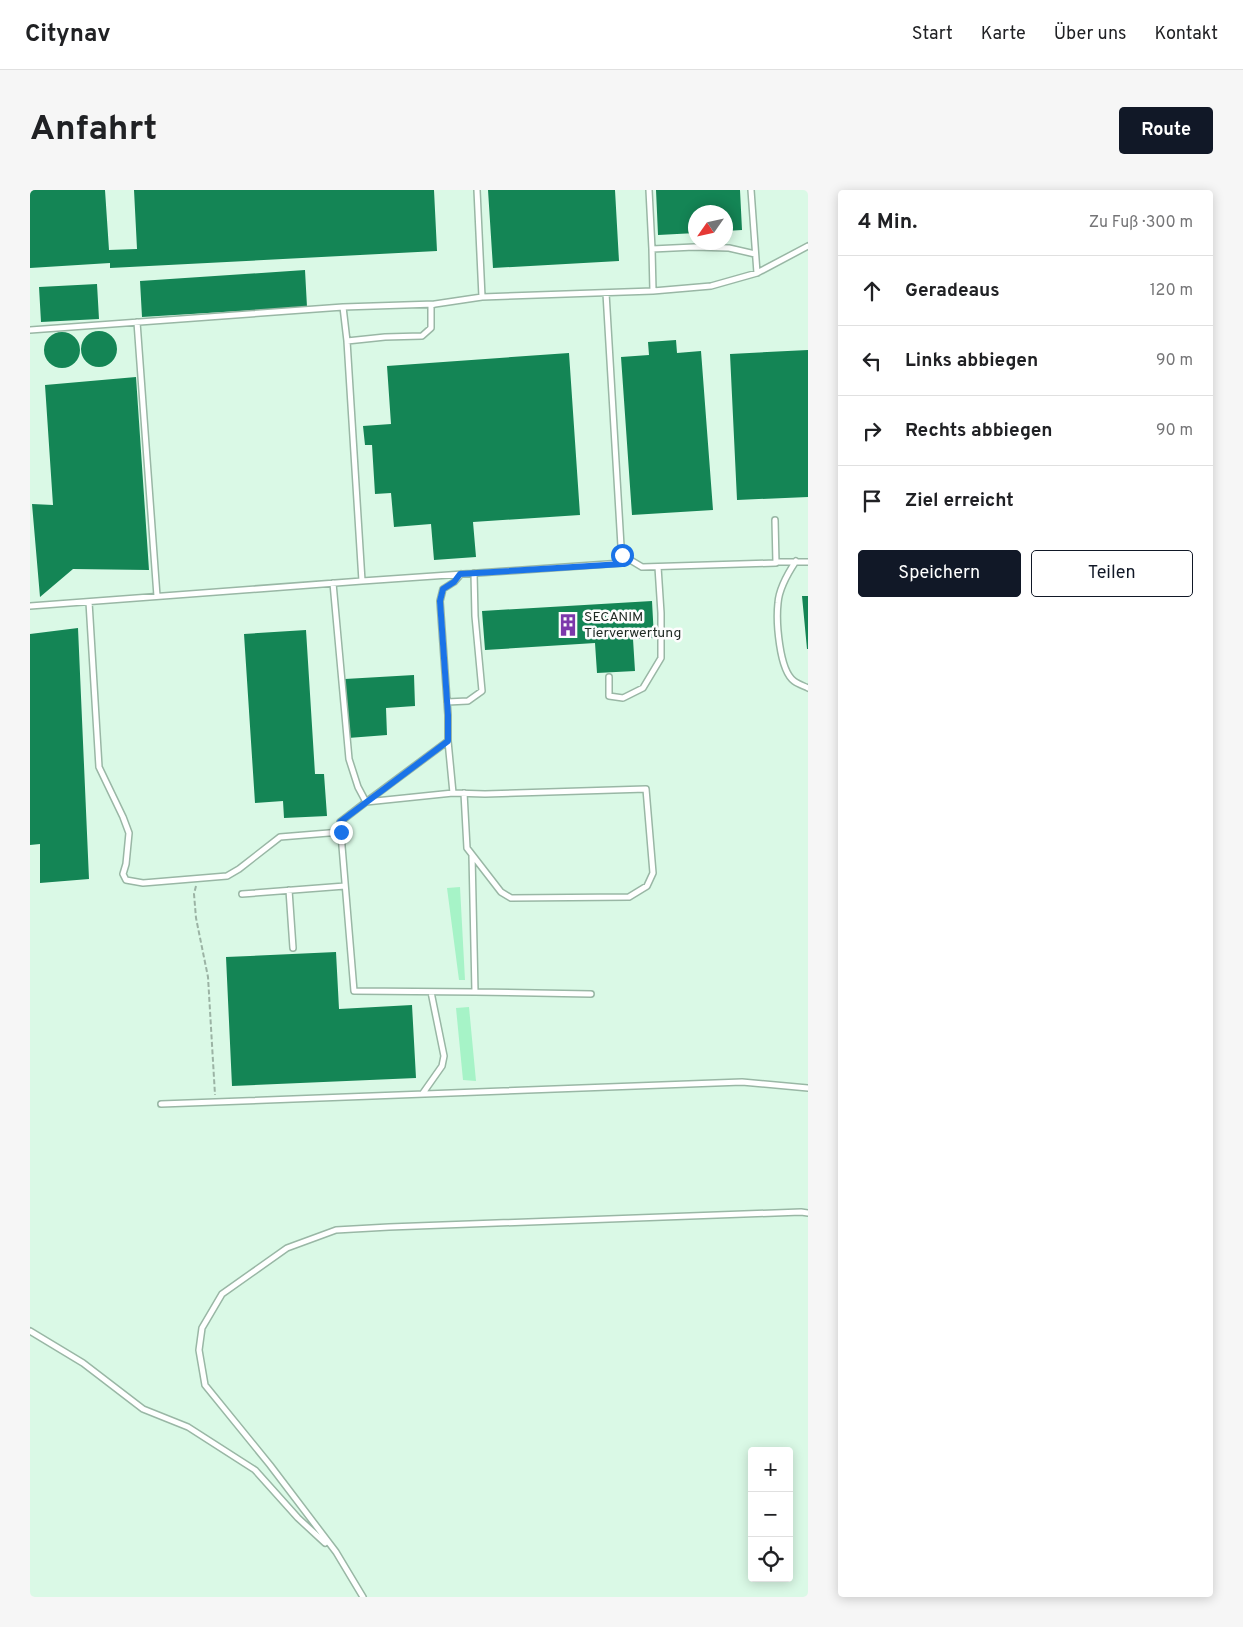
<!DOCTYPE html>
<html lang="de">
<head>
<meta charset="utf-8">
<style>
  body { margin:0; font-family:Overpass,sans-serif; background:#f6f6f6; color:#202124 }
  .controls { position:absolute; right:15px; bottom:15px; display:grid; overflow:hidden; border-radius:5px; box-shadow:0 2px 12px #0003 }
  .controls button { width:45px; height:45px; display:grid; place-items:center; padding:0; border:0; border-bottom:1px solid #e0e0e0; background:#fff; color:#202124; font:25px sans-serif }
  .compass { position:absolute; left:658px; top:15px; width:45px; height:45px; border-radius:50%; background:#fff; box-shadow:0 2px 12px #0003; rotate:236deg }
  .stop { position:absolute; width:15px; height:15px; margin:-11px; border:4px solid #1a73e8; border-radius:50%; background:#fff }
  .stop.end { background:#1a73e8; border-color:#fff; box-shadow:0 1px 5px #0008 }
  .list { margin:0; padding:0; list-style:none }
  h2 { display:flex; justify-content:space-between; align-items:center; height:65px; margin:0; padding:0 20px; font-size:21px }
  h2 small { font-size:16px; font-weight:400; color:#757577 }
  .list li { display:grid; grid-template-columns:32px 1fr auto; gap:15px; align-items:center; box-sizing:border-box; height:70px; padding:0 20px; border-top:1px solid #e0e0e0 }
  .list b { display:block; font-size:19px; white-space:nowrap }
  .list em { font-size:16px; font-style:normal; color:#757577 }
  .actions { display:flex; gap:10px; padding:15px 20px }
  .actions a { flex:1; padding:11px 0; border:1px solid #111827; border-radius:5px; text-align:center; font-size:18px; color:#111827 }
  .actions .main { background:#111827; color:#fff }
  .icon { flex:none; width:28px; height:28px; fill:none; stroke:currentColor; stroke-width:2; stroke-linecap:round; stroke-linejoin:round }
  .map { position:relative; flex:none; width:778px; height:1407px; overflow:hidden; border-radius:5px }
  header { display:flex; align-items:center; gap:30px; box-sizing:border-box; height:70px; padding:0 25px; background:#fff; border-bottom:1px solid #e0e0e0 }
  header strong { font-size:24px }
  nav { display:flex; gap:28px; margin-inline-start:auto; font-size:18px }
  .intro { display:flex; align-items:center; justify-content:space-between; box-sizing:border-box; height:120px; padding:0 30px }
  h1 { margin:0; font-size:35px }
  .button { padding:12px 22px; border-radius:5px; background:#111827; color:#fff; font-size:18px; font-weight:700 }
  main { display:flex; gap:30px; padding:0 30px }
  aside { flex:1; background:#fff; border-radius:5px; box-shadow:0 2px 12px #0003 }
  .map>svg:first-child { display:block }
  .green { fill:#a6f3c7 }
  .building { fill:#148555 }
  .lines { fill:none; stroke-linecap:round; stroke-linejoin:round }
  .lane-casing { stroke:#99b7a5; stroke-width:8 }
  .path { stroke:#9bb3a4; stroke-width:2; stroke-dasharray:5 2.5; stroke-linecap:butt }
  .lane { stroke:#fff; stroke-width:5 }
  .route { stroke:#1a73e8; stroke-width:6 }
  .labels { text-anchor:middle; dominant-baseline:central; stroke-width:5; stroke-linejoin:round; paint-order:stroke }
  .poi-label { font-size:14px; fill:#1e2922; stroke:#fdfdfd; text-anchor:start }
</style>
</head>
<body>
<header>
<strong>Citynav</strong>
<nav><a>Start</a><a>Karte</a><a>Über uns</a><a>Kontakt</a></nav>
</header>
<div class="intro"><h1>Anfahrt</h1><a class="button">Route</a></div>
<main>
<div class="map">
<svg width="778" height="1407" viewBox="0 0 778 1407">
  <rect width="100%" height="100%" fill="#daf9e6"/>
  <path class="green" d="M430 697 435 790H429L417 698Z
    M439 817 446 891 433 890 426 818Z"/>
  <path class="building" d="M0 0H75L79 60 107 59 104 0H404L407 61 80 78V73L0 78Z
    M458 0H585L589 71 463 78Z
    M626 0H710L712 40 696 41V22H666V43L628 45Z
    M275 80 277 117 112 127 110 91Z
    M67 94 69 129 11 132 9 97Z
    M51 159a18 18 0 1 1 36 0a18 18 0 1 1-36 0Z
    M14 160a18 18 0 1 1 36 0a18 18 0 1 1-36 0Z
    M646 150 647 163 671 161 683 320 602 325 591 167 619 165 618 152Z
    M778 160V307L707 310 700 164Z
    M539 163 550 325 443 332 446 367 404 370 401 334 364 337 361 303 345 304 342 255H335L333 236 361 234 357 176Z
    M106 187 119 380 43 379 10 407 2 314 23 315 15 195Z
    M772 406H778V459H777Z
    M622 411 624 448 603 449 605 481 567 483 565 453 455 460 452 421Z
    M48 438 59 689 10 693V654L0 655V444Z
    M276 440 285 584H294L297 626 254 628 253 611 225 613 214 444Z
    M384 485 385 516 356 518 357 545 318 548 315 489Z
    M306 762 309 819 382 815 386 888 202 896 196 767Z"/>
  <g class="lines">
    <defs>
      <path id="lane" d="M447 0 452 107 623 101 681 96 727 83 778 56
        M619 0 622 59 664 57 699 58 725 64
        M721 0 727 83
        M622 59 623 101
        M405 114 313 117 317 151 355 147 392 146 401 138V115L405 114 452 107
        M107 132 127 406
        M0 140 313 117
        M592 365 612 377 746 373 745 330
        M766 371C758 383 749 398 748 413 746 431 749 480 764 491 768 494 774 496 778 498
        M746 372H778
        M332 391 592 373 576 103
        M303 393 319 569 328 597 336 612 418 551V525L410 411 413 399 424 392 431 384
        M59 412 69 577 93 627 99 643 96 674 93 684 96 690 113 693 197 686 209 679 250 647 311 642
        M0 416 332 391 317 151
        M579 487V506L593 508 613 498 631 468V423L628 377
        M417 512 438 511 452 501 445 426 444 383
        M418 551 423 603 455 604 616 599 623 683 617 696 599 707 481 708 471 702 437 658 434 603
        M423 603 336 612 310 632 324 801 445 802
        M442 665 445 802 561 804
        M259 700 263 758
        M212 704 315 696
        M393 903 412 876 414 866 401 802
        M131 914 712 892 778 898
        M0 1141 53 1173 113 1219 158 1237 225 1280 268 1328 295 1353
        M333 1407 306 1362 240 1275 175 1195 169 1160 172 1138 192 1104 257 1058 306 1040 359 1037 771 1022 778 1023"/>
    </defs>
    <use href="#lane" class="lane-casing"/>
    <path class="path" d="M166 696 164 704 166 728 178 787 185 905"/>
    <use href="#lane" class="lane"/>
  </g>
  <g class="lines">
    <path class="route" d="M311 642 310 632 418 551V525L410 411 413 399 424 392 430 384 592 374V365"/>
  </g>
  <defs>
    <symbol id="building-bare" viewBox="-9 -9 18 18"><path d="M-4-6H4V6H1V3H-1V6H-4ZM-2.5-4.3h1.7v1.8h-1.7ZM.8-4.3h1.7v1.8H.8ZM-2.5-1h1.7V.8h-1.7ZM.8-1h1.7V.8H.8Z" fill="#7c38ab" stroke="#fdfdfd" stroke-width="2.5" paint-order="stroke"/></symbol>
  </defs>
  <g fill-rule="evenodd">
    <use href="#building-bare" x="522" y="419" width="32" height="32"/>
  </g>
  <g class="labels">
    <g class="poi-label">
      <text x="554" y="427">SECANIM<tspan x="554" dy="16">Tierverwertung</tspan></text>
    </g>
  </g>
</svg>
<div class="controls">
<button>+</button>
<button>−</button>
<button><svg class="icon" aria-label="locate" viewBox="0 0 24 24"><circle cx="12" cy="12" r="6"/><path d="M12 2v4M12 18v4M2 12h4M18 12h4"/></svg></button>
</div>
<svg class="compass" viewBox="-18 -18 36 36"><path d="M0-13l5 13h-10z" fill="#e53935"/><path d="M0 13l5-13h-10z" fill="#757577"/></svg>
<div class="stop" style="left:592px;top:365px"></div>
<div class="stop end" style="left:311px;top:642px"></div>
</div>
<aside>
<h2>4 Min.<small>Zu Fuß · 300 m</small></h2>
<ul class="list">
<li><svg class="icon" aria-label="ahead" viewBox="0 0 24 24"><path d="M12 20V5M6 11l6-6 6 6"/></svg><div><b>Geradeaus</b></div><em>120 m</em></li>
<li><svg class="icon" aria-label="left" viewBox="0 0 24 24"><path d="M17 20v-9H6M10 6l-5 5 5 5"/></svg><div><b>Links abbiegen</b></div><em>90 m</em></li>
<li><svg class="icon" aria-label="right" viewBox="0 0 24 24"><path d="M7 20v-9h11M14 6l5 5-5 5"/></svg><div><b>Rechts abbiegen</b></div><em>90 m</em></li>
<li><svg class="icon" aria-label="arrive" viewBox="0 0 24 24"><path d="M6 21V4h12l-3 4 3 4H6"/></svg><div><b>Ziel erreicht</b></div></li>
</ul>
<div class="actions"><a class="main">Speichern</a><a>Teilen</a></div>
</aside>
</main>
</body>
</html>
